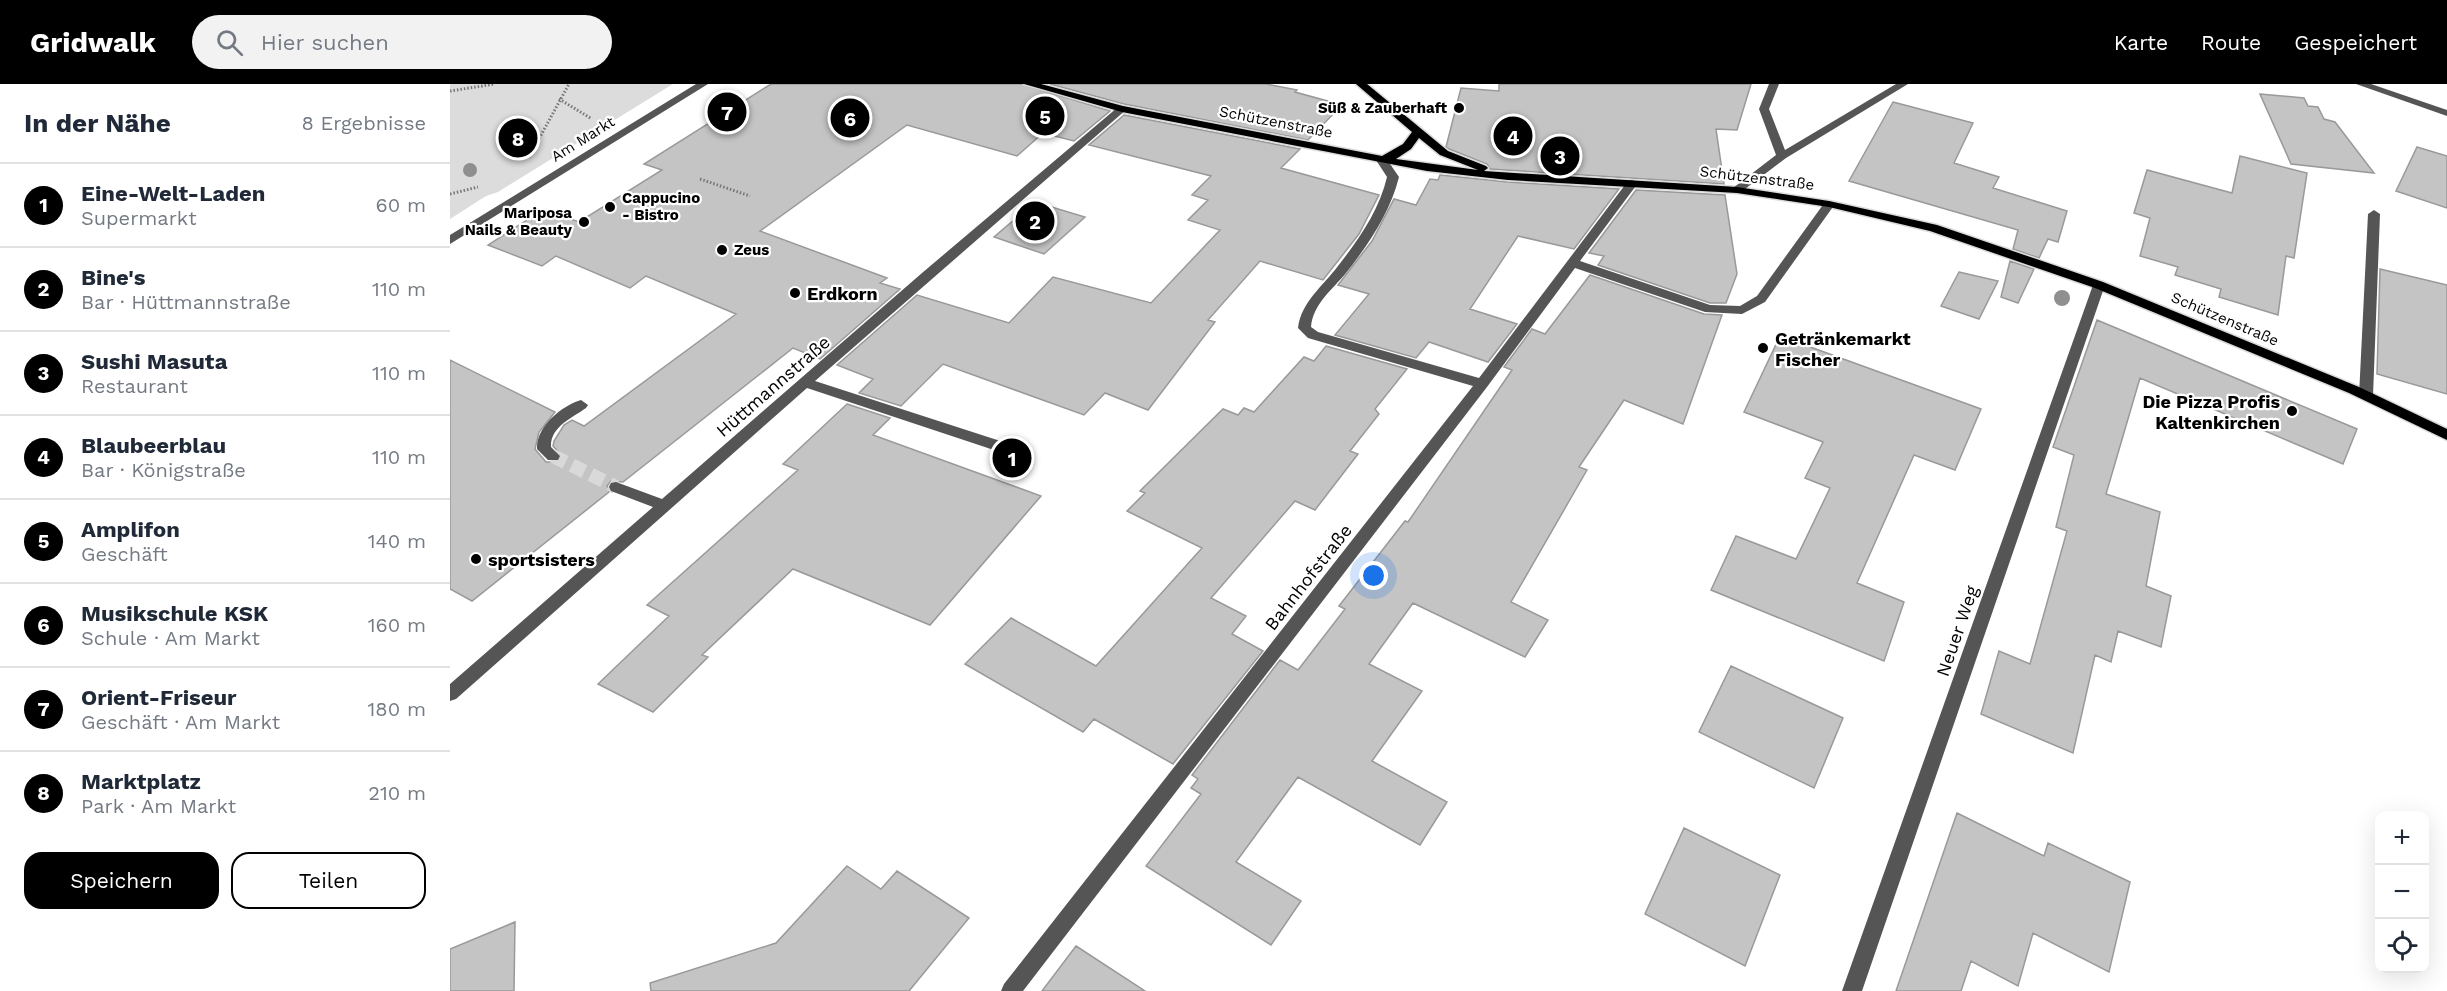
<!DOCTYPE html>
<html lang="de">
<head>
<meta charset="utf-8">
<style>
  body { margin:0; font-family:"Work Sans",sans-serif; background:#f2f2f3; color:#1f2937 }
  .controls { position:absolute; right:18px; bottom:18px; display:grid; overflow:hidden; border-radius:12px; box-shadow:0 6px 24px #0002 }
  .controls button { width:54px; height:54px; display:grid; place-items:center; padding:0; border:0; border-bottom:2px solid #e0e1e3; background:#fff; color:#1f2937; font:30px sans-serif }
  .you { position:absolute; left:924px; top:492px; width:21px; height:21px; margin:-15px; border:4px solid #fff; border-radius:50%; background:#1a73e8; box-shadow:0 0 0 9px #1a73e833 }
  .badge { display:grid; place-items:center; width:39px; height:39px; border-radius:50%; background:#000; color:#fff; font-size:20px; font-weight:700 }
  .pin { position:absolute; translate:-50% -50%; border:3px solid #fff; box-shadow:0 2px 6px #0006 }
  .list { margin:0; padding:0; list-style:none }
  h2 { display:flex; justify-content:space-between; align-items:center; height:78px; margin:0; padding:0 24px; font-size:26px }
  h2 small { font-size:20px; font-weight:400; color:#747a83 }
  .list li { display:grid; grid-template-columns:39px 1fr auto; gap:18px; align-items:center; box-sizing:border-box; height:84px; padding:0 24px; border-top:2px solid #e0e1e3 }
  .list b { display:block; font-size:22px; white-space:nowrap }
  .list p { margin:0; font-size:20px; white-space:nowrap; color:#747a83 }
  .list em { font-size:20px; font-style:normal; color:#747a83 }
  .actions { display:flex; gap:12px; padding:18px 24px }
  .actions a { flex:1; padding:14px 0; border:2px solid #000; border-radius:18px; text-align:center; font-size:21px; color:#000 }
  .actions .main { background:#000; color:#fff }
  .icon { flex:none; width:33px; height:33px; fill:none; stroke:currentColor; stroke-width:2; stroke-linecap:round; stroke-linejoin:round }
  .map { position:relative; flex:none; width:1997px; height:907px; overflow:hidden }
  header { display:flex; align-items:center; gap:36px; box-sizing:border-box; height:84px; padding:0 30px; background:#000; color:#fff }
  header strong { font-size:28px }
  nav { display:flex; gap:33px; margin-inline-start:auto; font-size:21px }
  .search { width:420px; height:54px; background:#f2f2f3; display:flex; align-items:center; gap:15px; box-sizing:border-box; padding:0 21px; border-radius:33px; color:#747a83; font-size:22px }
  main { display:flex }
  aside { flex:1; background:#fff }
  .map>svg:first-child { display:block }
  .green { fill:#dcdcdc }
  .building { fill:#c4c4c4; stroke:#999; stroke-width:1.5 }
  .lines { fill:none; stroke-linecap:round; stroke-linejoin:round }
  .minor-tunnel { stroke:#d9d9d9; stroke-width:14; stroke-dasharray:14 7; stroke-linecap:butt }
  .major-casing { stroke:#dbdbdb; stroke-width:3 }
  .path { stroke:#777; stroke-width:3; stroke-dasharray:1.5 2; stroke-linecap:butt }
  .minor { fill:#555; fill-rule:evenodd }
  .major { fill:#000; fill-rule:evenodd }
  .tree { fill:#8f8f8f }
  .poi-dot { fill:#000; stroke:#fff; stroke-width:2 }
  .labels { text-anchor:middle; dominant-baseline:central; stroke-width:4.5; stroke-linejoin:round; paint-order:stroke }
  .far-poi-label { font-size:15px; font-weight:bold; fill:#000; stroke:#fff; text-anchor:end }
  .far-street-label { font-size:15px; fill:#000; stroke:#fff }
  .poi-label { font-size:18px; font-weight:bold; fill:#000; stroke:#fff; text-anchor:start }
  .street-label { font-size:18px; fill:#000; stroke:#fff }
</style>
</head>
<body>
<header>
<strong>Gridwalk</strong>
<div class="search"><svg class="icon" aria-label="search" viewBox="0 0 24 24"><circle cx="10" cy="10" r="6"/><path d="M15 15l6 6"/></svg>Hier suchen</div>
<nav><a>Karte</a><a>Route</a><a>Gespeichert</a></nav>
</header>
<main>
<aside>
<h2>In der Nähe<small>8 Ergebnisse</small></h2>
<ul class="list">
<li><span class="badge">1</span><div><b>Eine-Welt-Laden</b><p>Supermarkt</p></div><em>60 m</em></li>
<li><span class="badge">2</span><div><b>Bine's</b><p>Bar · Hüttmannstraße</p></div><em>110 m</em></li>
<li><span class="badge">3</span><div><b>Sushi Masuta</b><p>Restaurant</p></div><em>110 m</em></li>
<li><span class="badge">4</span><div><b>Blaubeerblau</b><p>Bar · Königstraße</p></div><em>110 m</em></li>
<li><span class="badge">5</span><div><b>Amplifon</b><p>Geschäft</p></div><em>140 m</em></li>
<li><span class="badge">6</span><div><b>Musikschule KSK</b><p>Schule · Am Markt</p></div><em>160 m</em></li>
<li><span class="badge">7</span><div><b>Orient-Friseur</b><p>Geschäft · Am Markt</p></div><em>180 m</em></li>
<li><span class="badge">8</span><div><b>Marktplatz</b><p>Park · Am Markt</p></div><em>210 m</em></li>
</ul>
<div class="actions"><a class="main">Speichern</a><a>Teilen</a></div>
</aside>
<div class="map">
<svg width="1997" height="907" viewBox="0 0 1997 907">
  <rect width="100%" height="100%" fill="#fff"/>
  <path class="green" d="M0 0H223L48 108 36 112 0 135Z"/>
  <path class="building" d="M321 0H572L660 27 624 57 593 49 567 72 457 41 310 147 437 194 430 199 450 205 370 275 343 264 173 398 161 397 157 402 159 408 22 517 0 505V276L105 328 89 348 85 365 96 378H108L112 372 103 362 104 357 114 341 122 336 134 342 286 230 196 192 180 204 106 172 92 182 38 161 94 125 129 138 212 86 194 80Z
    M600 0H816L847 6 845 8 892 21 858 56 674 20Z
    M1049 0H1301L1287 46 1266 45 1274 100 1040 85 1037 80 999 65 996 63 1011 4 1049 7Z
    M1810 10 1854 14 1858 22 1868 23 1874 35 1885 38 1924 89 1841 80Z
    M1443 18 1523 39 1504 79 1549 93 1543 104 1617 127 1608 158 1598 155 1589 174 1563 165 1568 146 1399 97Z
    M674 31 850 65 831 84 929 111 909 150 873 196 810 177 758 236 765 238 698 326 655 309 634 331 493 280 451 322 409 309 423 295 387 281 467 211 559 239 603 193 701 219 770 146 738 136 758 116 742 111 761 92 639 61Z
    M1967 63 1997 72V124L1946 107Z
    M1790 72 1857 89 1844 174 1836 172 1828 231 1769 213 1771 205 1725 191 1728 183 1690 172 1700 134 1684 129 1697 86 1782 109Z
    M990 91 1058 98 1169 105 1124 165 1068 152 1020 225 1067 240 1038 278 979 258 966 274 885 251 919 210 888 201 922 157 944 115 966 121 980 95 988 96Z
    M1186 106 1275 111 1287 190 1276 219H1260L1148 181 1154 172 1139 169Z
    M585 118 635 133 594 170 544 153Z
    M1560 177 1584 185 1568 219 1551 213Z
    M1930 185 1997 201V310L1927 290Z
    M1509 188 1548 197 1529 235 1491 222Z
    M1140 191 1254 230 1272 231 1233 340 1174 316 1129 383 1137 386 1061 518 1098 536 1075 573 963 519 919 580 972 607 922 677 997 718 970 761 848 693 786 778 851 817 821 861 696 782 751 710 741 704 748 695 742 691 830 576 848 586 895 525 889 522 955 437 958 438 1062 286 1054 283 1082 245 1095 250Z
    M1647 236 1907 345 1893 380 1690 294 1656 410 1710 428 1696 502 1721 512 1711 563 1668 547 1661 578 1645 571 1623 669 1531 630 1549 567 1580 580 1617 447 1606 443 1624 371 1603 363Z
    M1330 252 1531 325 1505 386 1464 371 1407 499 1454 518 1434 577 1261 506 1286 452 1346 475 1380 404 1355 394 1373 358 1294 328Z
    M876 262 957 285 925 325 929 330 900 367 908 370 865 426 845 417 761 514 796 532 782 550 813 567 723 680 644 635 633 648 515 580 561 534 646 582 752 464 677 427 695 409 690 407 773 325 788 331 794 324 804 328 854 273 864 277Z
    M397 320 440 334 423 351 591 412 480 541 343 485 252 571 258 573 203 628 148 600 219 532 197 521 348 386 333 380Z
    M1281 582 1393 634 1364 704 1249 648Z
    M1507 729 1594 772 1598 759 1680 798 1659 888 1583 849 1568 902 1521 877 1511 907H1446Z
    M1234 744 1330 791 1295 882 1195 830Z
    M397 782 431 805 447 787 519 834 459 907H201L200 899 326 859Z
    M65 838 64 907H0V865Z
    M626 862 695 907H592Z"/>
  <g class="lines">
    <path class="minor-tunnel" d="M103 372 166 403"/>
    <defs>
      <path id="major" d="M574 0H591L673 22 932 72 953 60 962 48 906 0H917L998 67 1036 82 1038 84 1034 87 1287 103 1379 117 1487 141 1653 198 1909 303 1997 345V356L1899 309 1645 204 1480 147 1379 123 1287 109 1058 96 977 87 672 28ZM969 54 990 71 1028 86 946 75 961 65Z"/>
    </defs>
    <use href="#major" class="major-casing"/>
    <path class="path" d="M0 7 45 0
      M109 15 142 35
      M79 73 119 0
      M250 95 300 112
      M0 110 28 103"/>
    <path class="minor" d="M246 0H258L0 160V151Z
      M1319 0H1329L1319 25 1335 66 1446 0H1458L1336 74 1291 108H1283V104L1326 71 1309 25Z
      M1906 0H1921L1997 26V32Z
      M668 23 677 25 365 297 581 367 583 371 581 375H571L357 304 6 615 0 617V600L203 423 161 407 159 403 161 399 166 398 212 415 472 189Z
      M932 73 936 74 949 93C940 129 918 161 896 189 882 206 863 220 861 243L868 248 1029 294 1178 97 1182 96 1188 99 1130 177 1260 221 1290 222 1307 212 1375 118 1379 117 1385 120 1315 218 1292 230 1255 228 1125 184 1037 303 573 907H551L554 900 1023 302 858 254 848 244C851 218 873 202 888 182 909 155 929 127 937 93L926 76Z
      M1924 126 1930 130 1923 312 1916 317 1909 312 1918 130Z
      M1649 197 1655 201 1412 907H1392L1643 201Z
      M131 316 138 321 136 324C122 334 100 343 101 363L110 372 108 376H98L87 365C86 343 111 322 131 316Z"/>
    <use href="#major" class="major"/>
  </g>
  <g class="tree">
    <circle cx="20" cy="86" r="7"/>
    <circle cx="1612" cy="214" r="8"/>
  </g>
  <g class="poi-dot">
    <circle cx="1009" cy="24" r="6"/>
    <circle cx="160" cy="123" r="6"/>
    <circle cx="134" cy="138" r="6"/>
    <circle cx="272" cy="166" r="6"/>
    <circle cx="345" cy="209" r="6"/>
    <circle cx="1313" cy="264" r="6"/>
    <circle cx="1842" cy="327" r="6"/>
    <circle cx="26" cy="475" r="6"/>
  </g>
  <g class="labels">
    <g class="far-poi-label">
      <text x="997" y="24">Süß &amp; Zauberhaft</text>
      <text x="172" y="114" text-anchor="start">Cappucino<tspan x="172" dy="17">- Bistro</tspan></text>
      <text x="122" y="129">Mariposa<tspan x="122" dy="17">Nails &amp; Beauty</tspan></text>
      <text x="284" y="166" text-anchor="start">Zeus</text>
    </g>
    <g class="far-street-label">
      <text transform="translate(826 38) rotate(11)">Schützenstraße</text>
      <text transform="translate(133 55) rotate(-32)">Am Markt</text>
      <text transform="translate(1307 94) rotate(7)">Schützenstraße</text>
      <text transform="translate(1775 235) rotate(23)">Schützenstraße</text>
    </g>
    <g class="poi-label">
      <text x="357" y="209">Erdkorn</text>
      <text x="1325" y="254">Getränkemarkt<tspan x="1325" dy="21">Fischer</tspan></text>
      <text x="1830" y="317" text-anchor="end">Die Pizza Profis<tspan x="1830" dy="21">Kaltenkirchen</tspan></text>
      <text x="38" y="475">sportsisters</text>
    </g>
    <g class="street-label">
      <text transform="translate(323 302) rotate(-41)">Hüttmannstraße</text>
      <text transform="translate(858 493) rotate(-52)">Bahnhofstraße</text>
      <text transform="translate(1507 547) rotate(-71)">Neuer Weg</text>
    </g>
  </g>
</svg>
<div class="controls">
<button>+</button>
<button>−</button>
<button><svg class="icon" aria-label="locate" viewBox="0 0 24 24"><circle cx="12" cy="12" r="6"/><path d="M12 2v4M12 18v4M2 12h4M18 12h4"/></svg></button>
</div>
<div class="you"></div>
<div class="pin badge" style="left:562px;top:374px">1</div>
<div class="pin badge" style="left:585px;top:137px">2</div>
<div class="pin badge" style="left:1110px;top:72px">3</div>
<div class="pin badge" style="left:1063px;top:52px">4</div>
<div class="pin badge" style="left:595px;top:32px">5</div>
<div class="pin badge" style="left:400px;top:34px">6</div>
<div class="pin badge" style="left:277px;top:28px">7</div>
<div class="pin badge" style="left:68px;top:54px">8</div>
</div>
</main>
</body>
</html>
